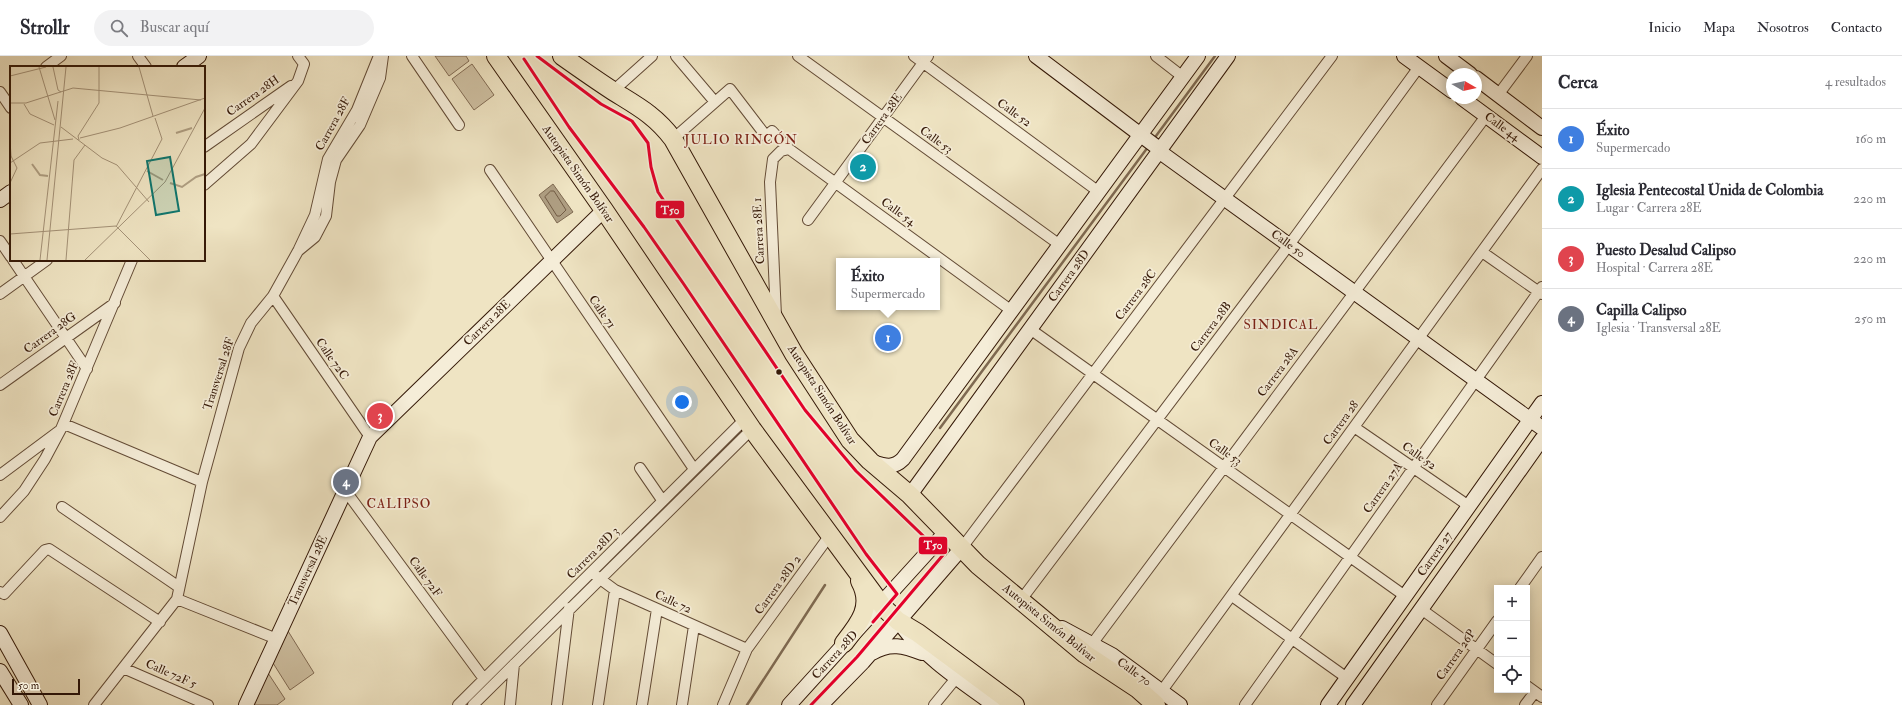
<!DOCTYPE html>
<html lang="es">
<head>
<meta charset="utf-8">
<style>
  body { margin:0; font-family:"IM FELL Double Pica",serif; background:#f2f2f3; color:#2b2b33 }
  .controls { position:absolute; right:12px; bottom:12px; display:grid; overflow:hidden; border-radius:0px; box-shadow:0 2px 10px #0003 }
  .controls button { width:36px; height:36px; display:grid; place-items:center; padding:0; border:0; border-bottom:1px solid #e1e1e2; background:#fff; color:#2b2b33; font:20px sans-serif }
  .compass { position:absolute; left:1446px; top:12px; width:36px; height:36px; border-radius:50%; background:#fff; box-shadow:0 2px 10px #0003; rotate:99deg }
  .scale { position:absolute; left:12px; bottom:10px; width:68px; box-sizing:border-box; padding-left:4px; border:2px solid #341807; border-top:0; font-size:11px; line-height:14px; white-space:nowrap; color:#341807; -webkit-text-stroke:3px #f5edd8; paint-order:stroke }
  .you { position:absolute; left:682px; top:346px; width:14px; height:14px; margin:-10px; border:3px solid #fff; border-radius:50%; background:#1a73e8; box-shadow:0 0 0 6px #1a73e833 }
  .badge { display:grid; place-items:center; width:26px; height:26px; border-radius:50%; background:#2563eb; color:#fff; font-size:13px; font-weight:700 }
  .pin { position:absolute; translate:-50% -50%; border:2px solid #fff; box-shadow:0 1px 4px #0006 }
  .popup { position:absolute; left:836px; top:202px; width:104px; height:52px; box-sizing:border-box; display:grid; place-content:center; border-radius:0px; background:#fff; filter:drop-shadow(0 1px 3px #0005); font-size:13px; white-space:nowrap; color:#7c7c81 }
  .popup b { font-size:15px; color:#2b2b33 }
  .popup::after { content:''; position:absolute; left:50%; top:100%; margin-left:-8px; border:8px solid transparent; border-top-color:#fff }
  .list { margin:0; padding:0; list-style:none }
  h2 { display:flex; justify-content:space-between; align-items:center; height:52px; margin:0; padding:0 16px; font-size:17px }
  h2 small { font-size:13px; font-weight:400; color:#7c7c81 }
  .list li { display:grid; grid-template-columns:26px 1fr auto; gap:12px; align-items:center; box-sizing:border-box; height:60px; padding:0 16px; border-top:1px solid #e1e1e2 }
  .list b { display:block; font-size:15px; white-space:nowrap }
  .list p { margin:0; font-size:13px; white-space:nowrap; color:#7c7c81 }
  .list em { font-size:13px; font-style:normal; color:#7c7c81 }
  .icon { flex:none; width:22px; height:22px; fill:none; stroke:currentColor; stroke-width:2; stroke-linecap:round; stroke-linejoin:round }
  .map { position:relative; flex:none; width:1542px; height:649px; overflow:hidden }
  header { display:flex; align-items:center; gap:24px; box-sizing:border-box; height:56px; padding:0 20px; background:#fff; border-bottom:1px solid #e1e1e2 }
  header strong { font-size:19px }
  nav { display:flex; gap:22px; margin-inline-start:auto; font-size:14px }
  .search { width:280px; height:36px; background:#f2f2f3; display:flex; align-items:center; gap:10px; box-sizing:border-box; padding:0 14px; border-radius:22px; color:#7c7c81; font-size:15px }
  main { display:flex }
  aside { flex:1; background:#fff }
  .map>svg:first-child { display:block }
  .green { fill:#cfc1a3; stroke:#826c55 }
  .water { fill:#af9f83; stroke:#7e6951 }
  .lines { fill:none; stroke-linecap:round; stroke-linejoin:round }
  .shore { stroke:#725c45; stroke-width:1 }
  .stream { stroke:#7e6951; stroke-width:2.5 }
  .street-casing { stroke:#634b36; stroke-width:12 }
  .secondary-casing { stroke:#341807; stroke-width:16 }
  .highway-casing { stroke:#341807; stroke-width:20 }
  .street { stroke:#f5edd8; stroke-width:10 }
  .secondary { stroke:#f5edd8; stroke-width:14 }
  .highway { stroke:#efe4c3; stroke-width:18 }
  .bus-1-casing { stroke:#f5edd8; stroke-width:6 }
  .bus-1 { stroke:#e4002b; stroke-width:3 }
  .bus-dot { fill:#341807; stroke:#f5edd8; stroke-width:1.5 }
  .labels { text-anchor:middle; dominant-baseline:central; stroke-width:3.5; stroke-linejoin:round; paint-order:stroke }
  .street-label { font-size:12px; fill:#341807; stroke:#f5edd8 }
  .neighbourhood-label { font-size:13px; letter-spacing:1px; fill:#7a1f14; stroke:#f5edd8 }
  .inset-river { fill:none; stroke:#af9f83; stroke-width:2 }
  .inset-road { fill:none; stroke:#a49278; stroke-width:1 }
  .view { fill:#0f766e; fill-opacity:0.15; stroke:#0f766e; stroke-width:2 }
  .inset-edge { fill:none; stroke:#341807; stroke-width:2 }
  .line-badge { stroke:#f5edd8; stroke-width:1.5 }
  .badge-label { font-size:11px; text-anchor:middle; font-weight:bold; fill:#fff }
</style>
</head>
<body>
<header>
<strong>Strollr</strong>
<div class="search"><svg class="icon" aria-label="search" viewBox="0 0 24 24"><circle cx="10" cy="10" r="6"/><path d="M15 15l6 6"/></svg>Buscar aquí</div>
<nav><a>Inicio</a><a>Mapa</a><a>Nosotros</a><a>Contacto</a></nav>
</header>
<main>
<div class="map">
<svg width="1542" height="649" viewBox="0 0 1542 649">
  <rect width="100%" height="100%" fill="#efe4c3"/>
  <filter id="stains"><feTurbulence type="fractalNoise" baseFrequency=".005" numOctaves="4"/><feColorMatrix values="0 0 0 0 .2 0 0 0 0 .09 0 0 0 0 .02 0 0 0 .5 -.17"/></filter>
  <radialGradient id="worn" r=".72"><stop offset=".6" stop-color="#630" stop-opacity="0"/><stop offset="1" stop-color="#630" stop-opacity=".3"/></radialGradient>
  <path class="green" d="M435 0H466L469 5 449 20Z
    M472 8 494 39 474 54 452 23Z
    M288 575 314 617 290 634 273 607Z
    M268 617 285 643 277 649H253Z"/>
  <path class="water" d="M553 128 573 156 557 167 539 139Z"/>
  <g class="lines">
    <path class="shore" d="M551 135H554L566 154 560 160H557L545 141Z"/>
    <path class="stream" d="M1153 84 1215 0
      M940 372 1148 91
      M747 649 825 529"/>
    <defs>
      <path id="street" d="M138 0 146 11
        M412 0 459 69
        M676 0 715 46
        M798 0 1060 189
        M914 0 1099 136
        M1156 0 1183 21
        M46 11 61 0
        M613 35 652 0
        M0 36 11 52
        M1498 39 1527 0
        M673 83 730 33 766 80 772 75 789 93 1012 255
        M204 91 291 30
        M490 114 694 413
        M204 129 251 88 298 25 304 8 298 0
        M808 164 928 0
        M0 185 11 201
        M299 193 315 159 328 103 357 54 378 2
        M1482 196 1542 238
        M13 204 87 313
        M0 238 47 204
        M273 240 370 381
        M776 260 770 126 773 103 781 95 789 93
        M1030 273 1405 540
        M0 329 115 247
        M64 368 202 426
        M1354 371 1469 450
        M640 412 662 444
        M0 419 59 375
        M345 434 484 623
        M62 451 179 531
        M0 461 24 435 45 403 61 373 132 204
        M961 493 1332 0
        M596 520 615 534 747 593
        M1520 532 1542 501
        M0 536 4 538 45 494 49 493 160 566
        M1232 540 1347 622
        M177 543 277 583
        M1021 544 1289 189 1419 11
        M1421 553 1497 608
        M1092 588 1486 60
        M123 612 208 649
        M1527 630 1542 641
        M1161 636 1542 113
        M94 649 177 543 202 426 239 292 251 267 273 240 298 195 315 181 326 160 330 126 336 104 360 69 380 22 383 0
        M458 649 745 363
        M473 649 752 373
        M510 649 514 608
        M557 649 569 552
        M598 649 615 534
        M642 649 657 553
        M682 649 694 570
        M723 649 747 593 830 479
        M934 649 957 621
        M1245 649 1542 231
        M1437 649 1497 565
        M1525 649 1535 636"/>
      <path id="secondary" d="M1036 0 1158 92 1160 96 1542 372
        M1404 0 1452 35
        M1446 0 1470 18
        M184 11 199 0
        M1476 22 1542 72
        M1462 42 1542 101
        M0 144 11 136
        M872 406C885 410 893 413 903 403L1198 0
        M910 439 1228 0
        M901 569C925 602 961 625 994 649
        M1062 572 1112 599 1180 649
        M0 577 40 649
        M872 597C890 586 904 590 922 597
        M0 615 21 649
        M246 649 370 381 604 154
        M789 649 945 477
        M821 649 863 606 961 493
        M1328 649 1542 347
        M1353 649 1542 383"/>
      <path id="highway" d="M496 0 604 154 752 373 884 552 898 565 918 577 1015 649
        M562 0C579 12 596 24 613 35 637 50 655 59 673 83L794 298 850 384 870 405 910 439 978 509 1085 598 1138 633 1156 649
        M844 587C859 568 874 550 860 525"/>
    </defs>
    <use href="#street" class="street-casing"/>
    <use href="#secondary" class="secondary-casing"/>
    <use href="#highway" class="highway-casing"/>
    <use href="#street" class="street"/>
    <use href="#secondary" class="secondary"/>
    <use href="#highway" class="highway"/>
    <defs>
      <path id="bus-1" d="M537 0 601 48 632 65 648 87 651 111 658 136 805 354 856 415 943 499 857 601 811 649
        M524 3 569 71 644 171 683 227 866 498 897 538 873 566"/>
    </defs>
    <use href="#bus-1" class="bus-1-casing"/>
    <use href="#bus-1" class="bus-1"/>
  </g>
  <circle class="bus-dot" cx="779" cy="316" r="3.5"/>
  <g class="labels">
    <g class="street-label">
      <text transform="translate(253 40) rotate(-35)">Carrera 28H</text>
      <text transform="translate(1014 57) rotate(36)">Calle 52</text>
      <text transform="translate(882 63) rotate(-54)">Carrera 28E</text>
      <text transform="translate(333 68) rotate(-61)">Carrera 28F</text>
      <text transform="translate(1502 71) rotate(36)">Calle 44</text>
      <text transform="translate(936 84) rotate(36)">Calle 53</text>
      <text transform="translate(578 118) rotate(55)">Autopista Simón Bolívar</text>
      <text transform="translate(898 156) rotate(36)">Calle 54</text>
      <text transform="translate(759 175) rotate(-93)">Carrera 28E 1</text>
      <text transform="translate(1288 188) rotate(36)">Calle 50</text>
      <text transform="translate(1069 220) rotate(-54)">Carrera 28D</text>
      <text transform="translate(1136 239) rotate(-53)">Carrera 28C</text>
      <text transform="translate(602 256) rotate(55)">Calle 71</text>
      <text transform="translate(487 267) rotate(-44)">Carrera 28E</text>
      <text transform="translate(1211 271) rotate(-53)">Carrera 28B</text>
      <text transform="translate(50 277) rotate(-36)">Carrera 28G</text>
      <text transform="translate(332 303) rotate(55)">Calle 72C</text>
      <text transform="translate(1278 316) rotate(-53)">Carrera 28A</text>
      <text transform="translate(219 318) rotate(-72)">Transversal 28F</text>
      <text transform="translate(64 333) rotate(-67)">Carrera 28F</text>
      <text transform="translate(822 339) rotate(57)">Autopista Simón Bolívar</text>
      <text transform="translate(1341 367) rotate(-54)">Carrera 28</text>
      <text transform="translate(1225 396) rotate(35)">Calle 53</text>
      <text transform="translate(1419 400) rotate(35)">Calle 52</text>
      <text transform="translate(1383 432) rotate(-55)">Carrera 27A</text>
      <text transform="translate(593 497) rotate(-45)">Carrera 28D 3</text>
      <text transform="translate(1435 498) rotate(-55)">Carrera 27</text>
      <text transform="translate(308 515) rotate(-65)">Transversal 28E</text>
      <text transform="translate(425 521) rotate(54)">Calle 72F</text>
      <text transform="translate(778 529) rotate(-54)">Carrera 28D 2</text>
      <text transform="translate(673 546) rotate(25)">Calle 72</text>
      <text transform="translate(1049 567) rotate(39)">Autopista Simón Bolívar</text>
      <text transform="translate(835 599) rotate(-47)">Carrera 28D</text>
      <text transform="translate(1456 599) rotate(-55)">Carrera 26P</text>
      <text transform="translate(1134 616) rotate(36)">Calle 70</text>
      <text transform="translate(171 618) rotate(24)">Calle 72F 5</text>
    </g>
    <g class="neighbourhood-label">
      <text x="741" y="84">JULIO RINCÓN</text>
      <text x="1281" y="269">SINDICAL</text>
      <text x="399" y="448">CALIPSO</text>
    </g>
  </g>
  <g transform="translate(10 10)">
    <rect width="195" height="195" fill="#efe4c3"/>
    <path class="inset-river" d="M166 67 182 62M22 98 30 109 38 110M137 105 153 114M160 117 172 121 186 111 195 108"/>
    <path class="inset-road" d="M29 1 45 54M43 1 48 24 51 26M129 1 143 50M0 10 36 1M0 37H16L63 22 191 34M14 38 20 48 44 59M51 61 92 92 107 99 139 136M70 72 110 62 195 32M0 74 1 90 7 102 0 117M69 74 68 70 89 37V1M0 97 30 77 63 73M106 161 152 73 145 52M0 168 106 160 140 194M30 194 48 35M37 194 56 1M56 194 64 94 75 79M75 194 155 116 195 42"/>
    <path class="view" d="M160 91 169 145 146 149 137 95Z"/>
    <rect width="195" height="195" class="inset-edge"/>
  </g>
  <g class="line-badge">
    <rect x="655" y="144" width="30" height="19" rx="4" fill="#e4002b"/>
    <rect x="918" y="480" width="30" height="19" rx="4" fill="#e4002b"/>
  </g>
  <g class="badge-label">
    <text x="670" y="158">T50</text>
    <text x="933" y="493">T50</text>
  </g>
  <rect width="100%" height="100%" filter="url(#stains)"/>
  <rect width="100%" height="100%" fill="url(#worn)"/>
</svg>
<div class="controls">
<button>+</button>
<button>−</button>
<button><svg class="icon" aria-label="locate" viewBox="0 0 24 24"><circle cx="12" cy="12" r="6"/><path d="M12 2v4M12 18v4M2 12h4M18 12h4"/></svg></button>
</div>
<svg class="compass" viewBox="-18 -18 36 36"><path d="M0-13l5 13h-10z" fill="#e53935"/><path d="M0 13l5-13h-10z" fill="#7c7c81"/></svg>
<div class="scale">50 m</div>
<div class="you"></div>
<div class="pin badge" style="left:888px;top:282px;background:#3f7fe0">1</div>
<div class="popup"><b>Éxito</b>Supermercado</div>
<div class="pin badge" style="left:863px;top:111px;background:#0f9aa8">2</div>
<div class="pin badge" style="left:380px;top:360px;background:#e0444e">3</div>
<div class="pin badge" style="left:346px;top:426px;background:#6b7280">4</div>
</div>
<aside>
<h2>Cerca<small>4 resultados</small></h2>
<ul class="list">
<li><span class="badge" style="background:#3f7fe0">1</span><div><b>Éxito</b><p>Supermercado</p></div><em>160 m</em></li>
<li><span class="badge" style="background:#0f9aa8">2</span><div><b>Iglesia Pentecostal Unida de Colombia</b><p>Lugar · Carrera 28E</p></div><em>220 m</em></li>
<li><span class="badge" style="background:#e0444e">3</span><div><b>Puesto Desalud Calipso</b><p>Hospital · Carrera 28E</p></div><em>220 m</em></li>
<li><span class="badge" style="background:#6b7280">4</span><div><b>Capilla Calipso</b><p>Iglesia · Transversal 28E</p></div><em>250 m</em></li>
</ul>
</aside>
</main>
</body>
</html>
